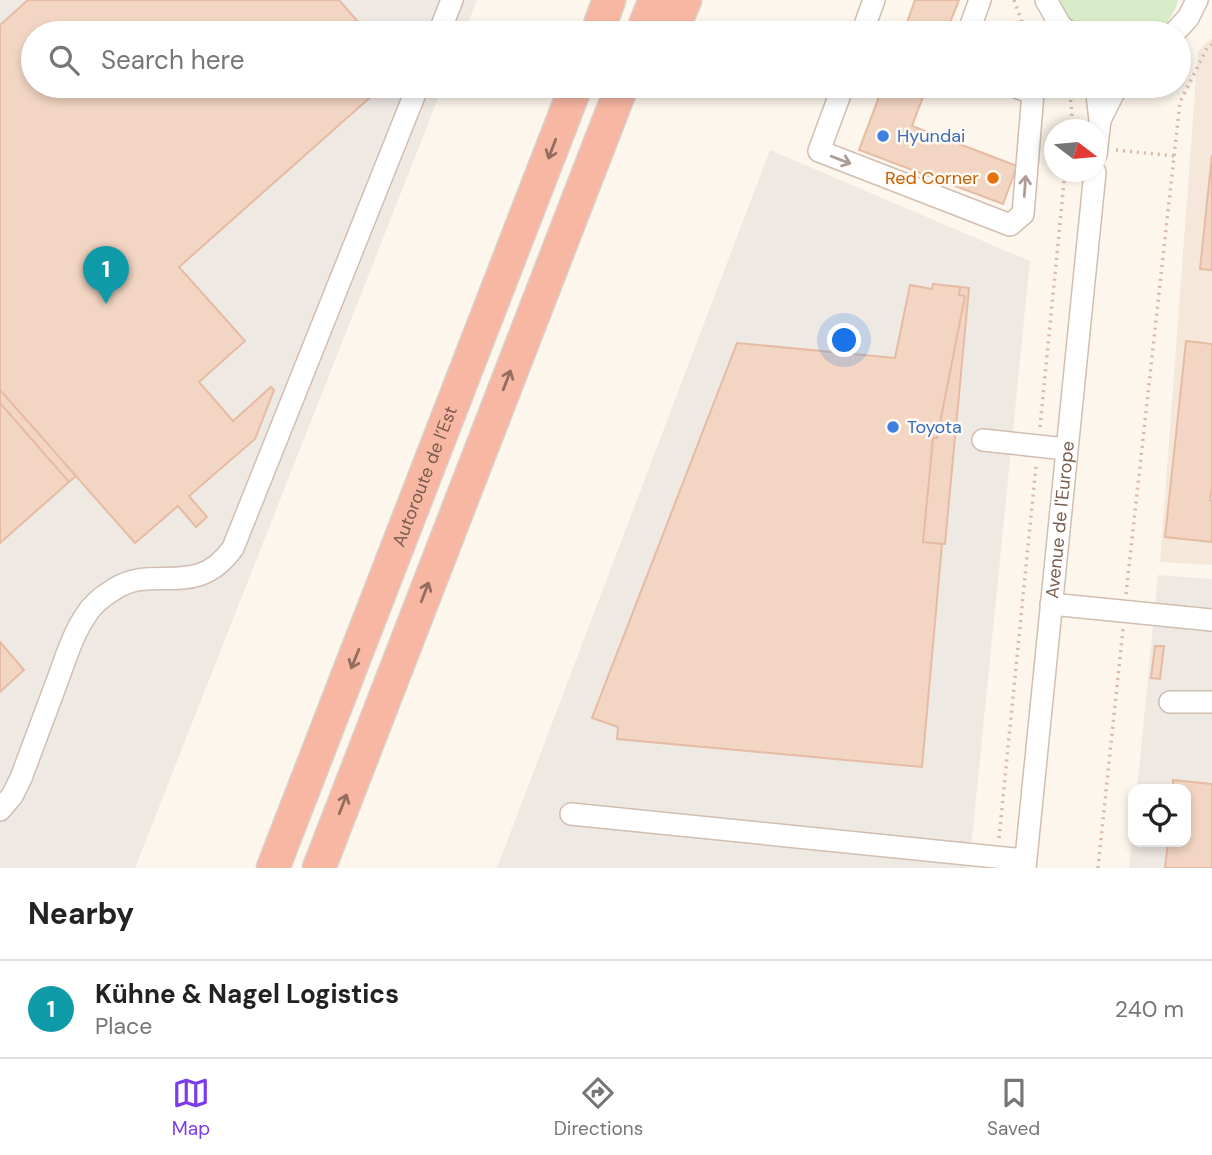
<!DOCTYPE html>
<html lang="en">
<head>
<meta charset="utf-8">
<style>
  body { margin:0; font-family:"DM Sans",sans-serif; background:#f6f6f6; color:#222 }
  .controls { position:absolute; right:21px; bottom:21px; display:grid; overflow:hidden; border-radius:14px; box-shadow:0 4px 10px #0003 }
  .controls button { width:63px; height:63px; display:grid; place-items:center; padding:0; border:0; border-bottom:2px solid #e0e0e0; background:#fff; color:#222; font:35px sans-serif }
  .compass { position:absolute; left:1044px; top:119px; width:63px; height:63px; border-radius:50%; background:#fff; box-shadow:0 4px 10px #0003; rotate:106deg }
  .you { position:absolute; left:845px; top:341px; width:24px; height:24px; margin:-18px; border:5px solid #fff; border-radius:50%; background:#1a73e8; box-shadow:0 0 0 10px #1a73e833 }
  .badge { display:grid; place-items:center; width:46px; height:46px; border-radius:50%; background:#7c3aed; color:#fff; font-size:23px; font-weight:700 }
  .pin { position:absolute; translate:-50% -58px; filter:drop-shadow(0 2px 4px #0008) }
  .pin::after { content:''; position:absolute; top:37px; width:24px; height:21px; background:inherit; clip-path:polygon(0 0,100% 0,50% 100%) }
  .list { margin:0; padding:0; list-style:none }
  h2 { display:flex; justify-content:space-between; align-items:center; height:91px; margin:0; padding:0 28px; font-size:30px }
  h2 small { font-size:23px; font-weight:400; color:#767676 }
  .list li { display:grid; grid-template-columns:46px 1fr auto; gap:21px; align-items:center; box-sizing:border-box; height:98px; padding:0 28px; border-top:2px solid #e0e0e0 }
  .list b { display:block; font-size:26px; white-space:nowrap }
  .list p { margin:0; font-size:23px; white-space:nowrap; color:#767676 }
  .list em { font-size:23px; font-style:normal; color:#767676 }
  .icon { flex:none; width:38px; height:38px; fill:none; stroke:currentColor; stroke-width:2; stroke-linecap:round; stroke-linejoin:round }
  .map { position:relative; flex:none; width:1212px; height:868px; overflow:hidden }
  .search { position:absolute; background:#fff; box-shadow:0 4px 10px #0003; left:21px; right:21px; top:21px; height:77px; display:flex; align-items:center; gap:18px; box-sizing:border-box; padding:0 24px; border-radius:38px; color:#767676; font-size:26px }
  .sheet { height:189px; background:#fff }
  nav { display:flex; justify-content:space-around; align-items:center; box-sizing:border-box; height:98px; border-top:2px solid #e0e0e0; background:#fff; font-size:19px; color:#767676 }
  nav a { display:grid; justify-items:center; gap:4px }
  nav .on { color:#7c3aed }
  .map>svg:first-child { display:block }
  .residential { fill:#f5e8da }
  .industrial { fill:#efe9e4 }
  .green { fill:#d8ecc9 }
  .building { fill:#f3d5c3; stroke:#e6bba3; stroke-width:2 }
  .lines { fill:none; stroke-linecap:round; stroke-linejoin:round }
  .minor-casing { stroke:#d1beb0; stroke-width:24 }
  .highway-casing { stroke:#dad1cd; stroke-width:35 }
  .path { stroke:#d9b8a5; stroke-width:3.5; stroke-dasharray:2 5; stroke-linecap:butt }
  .minor { stroke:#fff; stroke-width:21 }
  .highway { stroke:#f7b7a3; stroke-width:32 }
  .oneway { stroke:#936e5e }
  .oneway2 { stroke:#af9d94 }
  .shop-dot { fill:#3f7fe0; stroke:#fffaf3; stroke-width:2.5 }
  .food-dot { fill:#e8710a; stroke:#fffaf3; stroke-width:2.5 }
  .labels { text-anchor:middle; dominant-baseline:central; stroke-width:5; stroke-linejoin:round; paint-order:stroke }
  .shop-label { font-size:18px; fill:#366cbe; stroke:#fffaf3; text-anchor:start }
  .food-label { font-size:18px; fill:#c56008; stroke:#fffaf3; text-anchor:end }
  .street-label { font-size:18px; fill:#7a5c4d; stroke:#fffaf3 }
</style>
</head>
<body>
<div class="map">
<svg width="1212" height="868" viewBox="0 0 1212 868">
  <rect width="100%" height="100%" fill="#fdf6ec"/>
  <path class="residential" d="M1212 38V565L1160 562 1198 51Z"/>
  <path class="industrial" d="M0 0H477L464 33H33V86H443L135 868H0Z
    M770 150 1030 261 969 868H497Z
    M1158 575 1212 579V868H1129L1133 826V842H1186V789H1137Z"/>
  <path class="green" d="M1056 0H1178C1175 13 1166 26 1155 33H1083L1068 23Z"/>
  <path class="building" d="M28 0H339L368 33H33V86H383L179 267 245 341 199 382 233 421 271 387 274 390 255 439 189 496 207 517 196 527 178 506 135 543 0 390V25Z
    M915 0H959L946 33H908L904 31Z
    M883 86H927L912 126 1017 166 1003 204 859 150Z
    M1212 155V270L1200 269Z
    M933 284 960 287 959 295 965 296 937 438H933L923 542 942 544 922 767 617 739 618 727 592 718 737 343 895 358 910 285 932 289Z
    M960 287 969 288 945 544 923 542 933 438H937L965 296 959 295Z
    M1186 341 1212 344V486L1210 500 1212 501V542L1165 537Z
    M0 390 76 476 69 482 0 403Z
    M0 403 69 482 0 543Z
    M0 642 24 670 0 692Z
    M1155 646H1164L1160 679 1151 678Z
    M1173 780 1212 784V868H1165L1168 842H1186V789H1173Z"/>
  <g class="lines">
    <defs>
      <g id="minor">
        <path d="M1046 0 1060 25 1069 33"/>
        <path d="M439 33 452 0"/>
        <path d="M862 33 874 0"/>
        <path d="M968 33 980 0"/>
        <path d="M1174 33 1188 18 1197 0"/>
        <path d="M843 86 819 151 1010 225 1023 214 1033 93 1013 86"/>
        <path d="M1096 86 1100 120 1096 154"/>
        <path d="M1100 120 1117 86"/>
        <path d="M983 440 1066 449"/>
        <path d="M1051 604 1212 620"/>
        <path d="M1170 702H1212"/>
        <path d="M0 810 12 796 21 778C33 745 46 712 58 679 66 657 73 634 86 615 92 605 103 596 113 590 154 562 195 601 233 548L418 86"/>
        <path d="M571 814 1025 860"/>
        <path id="s1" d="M1025 868 1095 172"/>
      </g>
      <g id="highway">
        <path d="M597 33 609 0"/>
        <path d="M642 33 655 0"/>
        <path d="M671 33 685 0"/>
        <path id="s2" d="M273 868 576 86"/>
        <path d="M319 868 622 86"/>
      </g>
    </defs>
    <use href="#minor" class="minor-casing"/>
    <use href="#highway" class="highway-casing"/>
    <path class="path" d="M1014 0 1023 25 1029 33
      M1069 86 1072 113 1070 130
      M1116 150 1174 156
      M1040 427 1065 172
      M1126 594 1180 102 1207 48 1212 44
      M999 838 1036 466
      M1098 868 1123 629"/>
    <use href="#minor" class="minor"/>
    <use href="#highway" class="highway"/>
  </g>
  <defs><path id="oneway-shaft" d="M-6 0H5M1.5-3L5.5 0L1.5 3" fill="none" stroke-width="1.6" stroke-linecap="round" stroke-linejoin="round" transform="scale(1.75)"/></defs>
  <g class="oneway">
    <use href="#oneway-shaft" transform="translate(552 149) rotate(111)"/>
    <use href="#oneway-shaft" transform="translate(507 380) rotate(-69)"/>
    <use href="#oneway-shaft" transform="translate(425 592) rotate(-69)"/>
    <use href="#oneway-shaft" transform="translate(355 659) rotate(112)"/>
    <use href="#oneway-shaft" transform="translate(343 804) rotate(-69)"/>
  </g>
  <g class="oneway2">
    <use href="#oneway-shaft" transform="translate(841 160) rotate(21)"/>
    <use href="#oneway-shaft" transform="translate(1025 186) rotate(-86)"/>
  </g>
  <g class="shop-dot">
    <circle cx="883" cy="136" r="7"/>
    <circle cx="893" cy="427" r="7"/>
  </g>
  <circle class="food-dot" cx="993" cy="178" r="7"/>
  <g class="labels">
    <g class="shop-label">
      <text x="897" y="136">Hyundai</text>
      <text x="907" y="427">Toyota</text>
    </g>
    <g class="food-label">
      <text x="979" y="178">Red Corner</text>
    </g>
    <g class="street-label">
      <text stroke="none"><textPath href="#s2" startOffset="420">Autoroute de l’Est</textPath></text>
      <text stroke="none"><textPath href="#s1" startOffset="350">Avenue de l'Europe</textPath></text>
    </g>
  </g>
</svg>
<div class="controls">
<button><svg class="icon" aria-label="locate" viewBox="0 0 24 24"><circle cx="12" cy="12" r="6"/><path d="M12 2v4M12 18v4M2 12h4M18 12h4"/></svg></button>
</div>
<svg class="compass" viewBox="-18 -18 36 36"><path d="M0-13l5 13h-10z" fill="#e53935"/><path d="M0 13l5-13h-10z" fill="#767676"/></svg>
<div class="you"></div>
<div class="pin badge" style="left:106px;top:304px;background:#0f9aa8">1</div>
<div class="search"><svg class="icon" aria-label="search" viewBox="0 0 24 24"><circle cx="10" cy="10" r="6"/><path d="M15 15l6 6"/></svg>Search here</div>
</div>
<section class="sheet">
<h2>Nearby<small></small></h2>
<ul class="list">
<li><span class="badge" style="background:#0f9aa8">1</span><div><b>Kühne &amp; Nagel Logistics</b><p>Place</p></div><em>240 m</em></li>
</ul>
</section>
<nav>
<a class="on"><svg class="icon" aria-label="map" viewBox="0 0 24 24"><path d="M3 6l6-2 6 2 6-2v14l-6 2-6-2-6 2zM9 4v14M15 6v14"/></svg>Map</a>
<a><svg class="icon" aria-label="directions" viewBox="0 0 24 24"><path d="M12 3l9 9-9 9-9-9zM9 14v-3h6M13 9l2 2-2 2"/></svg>Directions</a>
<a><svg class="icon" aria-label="saved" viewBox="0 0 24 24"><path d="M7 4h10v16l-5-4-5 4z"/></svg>Saved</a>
</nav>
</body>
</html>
